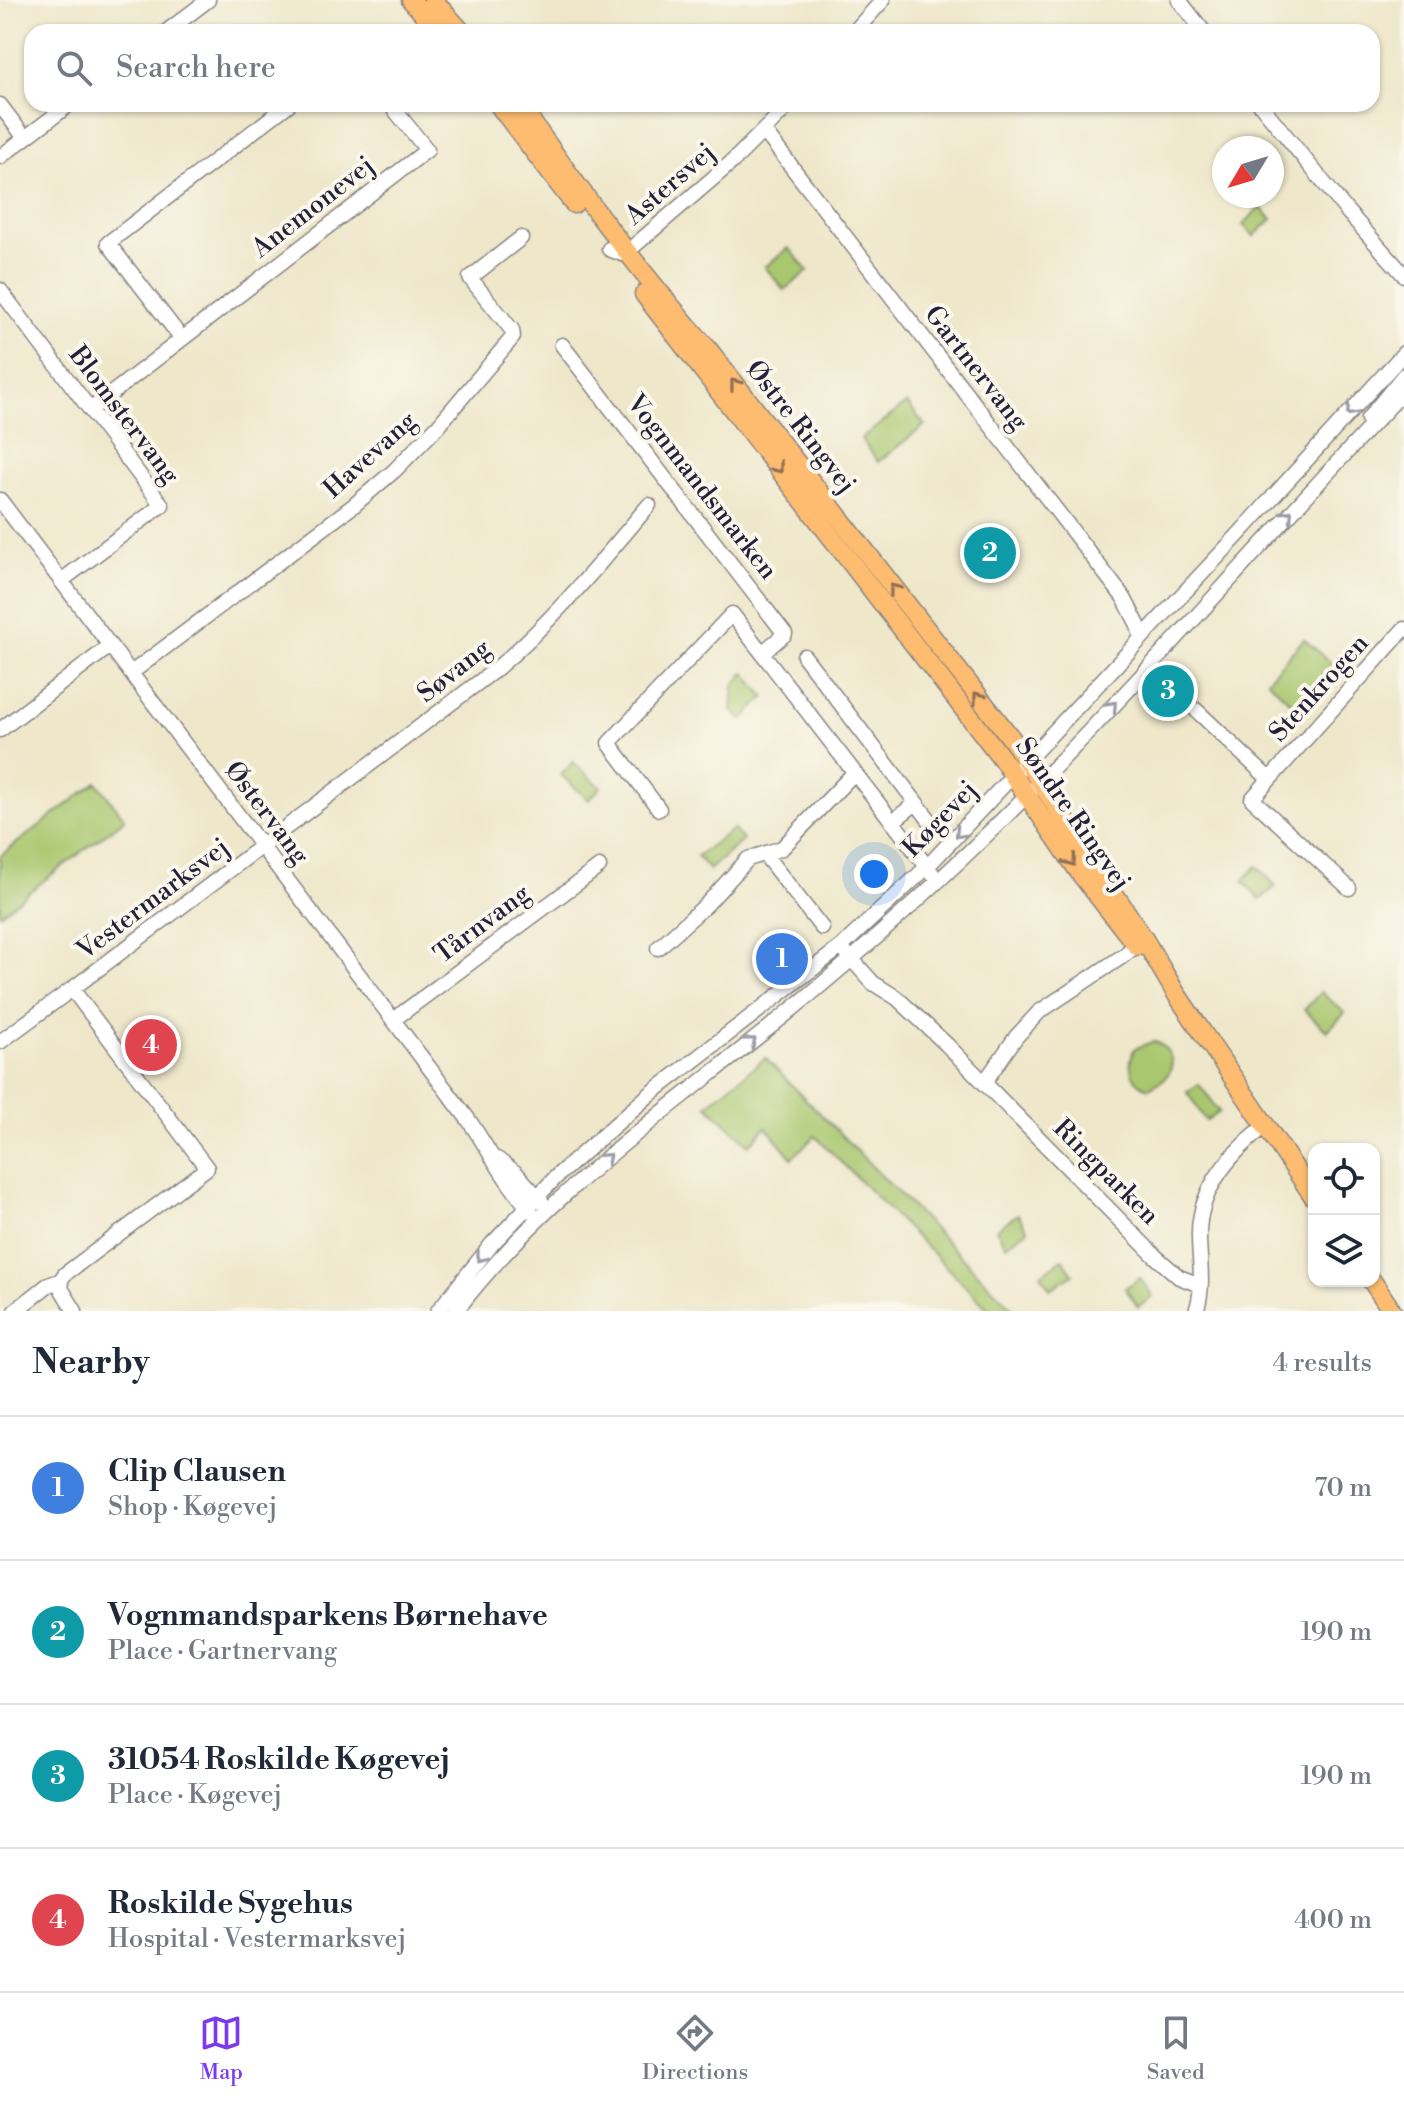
<!DOCTYPE html>
<html lang="en">
<head>
<meta charset="utf-8">
<style>
  body { margin:0; font-family:"Libre Bodoni",serif; background:#f2f2f3; color:#1f2937 }
  .controls { position:absolute; right:24px; bottom:24px; display:grid; overflow:hidden; border-radius:16px; box-shadow:0 2px 6px #0004 }
  .controls button { width:72px; height:72px; display:grid; place-items:center; padding:0; border:0; border-bottom:2px solid #e0e1e3; background:#fff; color:#1f2937; font:40px sans-serif }
  .compass { position:absolute; left:1212px; top:136px; width:72px; height:72px; border-radius:50%; background:#fff; box-shadow:0 2px 6px #0004; rotate:232deg }
  .you { position:absolute; left:874px; top:874px; width:28px; height:28px; margin:-20px; border:6px solid #fff; border-radius:50%; background:#1a73e8; box-shadow:0 0 0 12px #1a73e833 }
  .badge { display:grid; place-items:center; width:52px; height:52px; border-radius:50%; background:#7c3aed; color:#fff; font-size:26px; font-weight:700 }
  .pin { position:absolute; translate:-50% -50%; border:4px solid #fff; box-shadow:0 2px 8px #0006 }
  .list { margin:0; padding:0; list-style:none }
  h2 { display:flex; justify-content:space-between; align-items:center; height:104px; margin:0; padding:0 32px; font-size:34px }
  h2 small { font-size:26px; font-weight:400; color:#747a83 }
  .list li { display:grid; grid-template-columns:52px 1fr auto; gap:24px; align-items:center; box-sizing:border-box; height:144px; padding:0 32px; border-top:2px solid #e0e1e3 }
  .list b { display:block; font-size:30px; white-space:nowrap }
  .list p { margin:0; font-size:26px; white-space:nowrap; color:#747a83 }
  .list em { font-size:26px; font-style:normal; color:#747a83 }
  .icon { flex:none; width:44px; height:44px; fill:none; stroke:currentColor; stroke-width:2; stroke-linecap:round; stroke-linejoin:round }
  .map { position:relative; flex:none; width:1404px; height:1311px; overflow:hidden }
  .search { position:absolute; background:#fff; box-shadow:0 2px 6px #0004; left:24px; right:24px; top:24px; height:88px; display:flex; align-items:center; gap:20px; box-sizing:border-box; padding:0 28px; border-radius:24px; color:#747a83; font-size:30px }
  .sheet { height:680px; background:#fff }
  nav { display:flex; justify-content:space-around; align-items:center; box-sizing:border-box; height:112px; border-top:2px solid #e0e1e3; background:#fff; font-size:22px; color:#747a83 }
  nav a { display:grid; justify-items:center; gap:4px }
  nav .on { color:#7c3aed }
  .map>svg:first-child { display:block }
  .green { fill:#a9c76e; stroke:#667454; stroke-width:2 }
  .lines { fill:none; stroke-linecap:round; stroke-linejoin:round }
  .minor-casing { stroke:#888482; stroke-width:17 }
  .major-casing { stroke:#888482; stroke-width:21 }
  .minor { stroke:#fff; stroke-width:14 }
  .major { stroke:#fdbc70; stroke-width:18 }
  .oneway { stroke:#906f56 }
  .oneway2 { stroke:#9c9ca7 }
  .labels { text-anchor:middle; dominant-baseline:central; stroke-width:8; stroke-linejoin:round; paint-order:stroke }
  .street-label { font-size:26px; fill:#22223b; stroke:#fbf7ec }
</style>
</head>
<body>
<div class="map">
<svg width="1404" height="1311" viewBox="0 0 1404 1311">
  <rect width="100%" height="100%" fill="#fbf7ec"/>
  <filter id="ink" filterUnits="userSpaceOnUse"><feTurbulence type="fractalNoise" baseFrequency=".0125" numOctaves="2"/><feDisplacementMap in="SourceGraphic" scale="16" xChannelSelector="R" yChannelSelector="G"/><feConvolveMatrix kernelMatrix="1 2 1 2 8 2 1 2 1" color-interpolation-filters="sRGB"/></filter>
  <filter id="wash" filterUnits="userSpaceOnUse"><feTurbulence type="fractalNoise" baseFrequency=".006" numOctaves="4" result="noise"/><feDisplacementMap in="SourceGraphic" scale="32" xChannelSelector="R" yChannelSelector="G"/><feGaussianBlur stdDeviation="1.8" result="paint"/><feColorMatrix in="noise" values="0 0 0 0 0 0 0 0 0 0 0 0 0 0 0 0 0 1.4 0 .05"/><feComposite in="paint" operator="in"/></filter>
  <g filter="url(#wash)">
    <rect width="100%" height="100%" fill="#eee7ca"/>
    <path class="green" d="M1260 207 1272 219 1254 236 1243 225Z
      M789 248 808 271 784 290 765 267Z
      M907 403 925 425 878 462 861 439Z
      M1304 639 1337 668 1299 710 1267 680Z
      M745 673 765 697 742 720 732 711 734 685Z
      M573 762 601 787 589 800 561 775Z
      M97 782 125 819 0 914V856Z
      M733 829 743 840 709 870 697 856Z
      M1257 866 1276 886 1260 900 1243 881Z
      M1321 992 1345 1013 1327 1031 1304 1010Z
      M1154 1041C1182 1055 1174 1079 1148 1088 1130 1080 1127 1067 1134 1049Z
      M765 1058 1015 1311H990L815 1136 792 1158 766 1127 749 1145 707 1105Z
      M1199 1084 1219 1112 1206 1121 1187 1092Z
      M1018 1214 1028 1230 1006 1245 996 1229Z
      M1063 1259 1073 1274 1050 1289 1041 1274Z
      M1140 1278 1153 1297 1138 1307 1125 1288Z"/>
  </g>
  <g filter="url(#ink)">
    <g class="lines">
      <defs>
        <path id="minor" d="M1179 0 1204 32
          M166 32 208 0
          M854 32 883 0
          M1260 104 1346 210 1404 275
          M0 105 25 138
          M764 131 1124 598 1138 625 1141 639
          M0 157 70 104
          M609 249 622 254 627 252 732 162 790 104
          M0 290 162 505 61 581
          M182 339 108 243 289 104
          M562 345 785 634 762 653
          M90 410 427 150 390 104
          M1368 419 1404 375
          M0 500 468 1119C489 1150 506 1183 531 1211
          M804 656 931 822
          M131 673 353 506 395 470 438 426 513 337 512 330 470 278 521 238
          M1196 710 1269 779
          M0 730 110 646
          M659 809 609 743 732 614 932 873
          M892 822 916 803
          M765 855 822 928
          M1349 888 1252 799 1404 629
          M658 948 706 905 748 859 782 848 854 773
          M847 954 873 983 897 998 946 1044 1155 1256 1179 1277 1200 1285
          M393 1020 599 867
          M0 1042 72 989
          M984 1083 1016 1037 1039 1012 1123 956 1144 939
          M497 1159 516 1173 542 1202
          M15 1311 48 1285 60 1281
          M75 1311 62 1290 60 1281 65 1274 207 1168 72 989 495 670C553 621 600 563 649 505
          M438 1311 492 1244 558 1175 649 1095 841 947 927 867 1240 533 1404 353
          M456 1311C540 1201 653 1121 760 1035 812 994 863 950 912 905 1088 746 1241 563 1404 391
          M1196 1311C1205 1287 1199 1260 1199 1236 1198 1190 1232 1152 1265 1126"/>
        <path id="major" d="M411 0 440 32
          M433 0 462 32
          M498 104 574 204
          M519 104C578 188 638 271 707 348L1014 742 1144 939 1177 995 1314 1197
          M644 294 1000 756 1080 873 1137 946
          M1372 1281 1392 1311"/>
      </defs>
      <use href="#minor" class="minor-casing"/>
      <use href="#major" class="major-casing"/>
      <use href="#minor" class="minor"/>
      <use href="#major" class="major"/>
    </g>
    <defs><path id="oneway-chevron" d="M-2-3.5L2.5 0L-2 3.5" fill="none" stroke-width="1.6" stroke-linecap="round" stroke-linejoin="round" transform="scale(2)"/></defs>
    <g class="oneway">
      <use href="#oneway-chevron" transform="translate(735 384) rotate(-128)"/>
      <use href="#oneway-chevron" transform="translate(778 468) rotate(52)"/>
      <use href="#oneway-chevron" transform="translate(894 589) rotate(-128)"/>
      <use href="#oneway-chevron" transform="translate(978 697) rotate(-128)"/>
      <use href="#oneway-chevron" transform="translate(1071 861) rotate(55)"/>
    </g>
    <g class="oneway2">
      <use href="#oneway-chevron" transform="translate(1351 411) rotate(132)"/>
      <use href="#oneway-chevron" transform="translate(1288 515) rotate(-47)"/>
      <use href="#oneway-chevron" transform="translate(1112 706) rotate(-47)"/>
      <use href="#oneway-chevron" transform="translate(960 833) rotate(134)"/>
      <use href="#oneway-chevron" transform="translate(751 1042) rotate(-38)"/>
      <use href="#oneway-chevron" transform="translate(606 1158) rotate(-41)"/>
      <use href="#oneway-chevron" transform="translate(481 1257) rotate(129)"/>
    </g>
  </g>
  <g class="labels">
    <g class="street-label">
      <text transform="translate(670 184) rotate(-41)">Astersvej</text>
      <text transform="translate(313 207) rotate(-38)">Anemonevej</text>
      <text transform="translate(976 368) rotate(52)">Gartnervang</text>
      <text transform="translate(124 415) rotate(53)">Blomstervang</text>
      <text transform="translate(801 427) rotate(52)">Østre Ringvej</text>
      <text transform="translate(370 455) rotate(-42)">Havevang</text>
      <text transform="translate(702 487) rotate(52)">Vognmandsmarken</text>
      <text transform="translate(454 671) rotate(-38)">Søvang</text>
      <text transform="translate(1319 688) rotate(-48)">Stenkrogen</text>
      <text transform="translate(267 813) rotate(53)">Østervang</text>
      <text transform="translate(1073 814) rotate(55)">Søndre Ringvej</text>
      <text transform="translate(940 819) rotate(-46)">Køgevej</text>
      <text transform="translate(153 899) rotate(-37)">Vestermarksvej</text>
      <text transform="translate(482 924) rotate(-37)">Tårnvang</text>
      <text transform="translate(1106 1172) rotate(45)">Ringparken</text>
    </g>
  </g>
</svg>
<div class="controls">
<button><svg class="icon" aria-label="locate" viewBox="0 0 24 24"><circle cx="12" cy="12" r="6"/><path d="M12 2v4M12 18v4M2 12h4M18 12h4"/></svg></button>
<button><svg class="icon" aria-label="layers" viewBox="0 0 24 24"><path d="M12 4l9 5-9 5-9-5zM3 14l9 5 9-5"/></svg></button>
</div>
<svg class="compass" viewBox="-18 -18 36 36"><path d="M0-13l5 13h-10z" fill="#e53935"/><path d="M0 13l5-13h-10z" fill="#747a83"/></svg>
<div class="you"></div>
<div class="pin badge" style="left:782px;top:959px;background:#3f7fe0">1</div>
<div class="pin badge" style="left:990px;top:553px;background:#0f9aa8">2</div>
<div class="pin badge" style="left:1168px;top:691px;background:#0f9aa8">3</div>
<div class="pin badge" style="left:151px;top:1045px;background:#e0444e">4</div>
<div class="search"><svg class="icon" aria-label="search" viewBox="0 0 24 24"><circle cx="10" cy="10" r="6"/><path d="M15 15l6 6"/></svg>Search here</div>
</div>
<section class="sheet">
<h2>Nearby<small>4 results</small></h2>
<ul class="list">
<li><span class="badge" style="background:#3f7fe0">1</span><div><b>Clip Clausen</b><p>Shop · Køgevej</p></div><em>70 m</em></li>
<li><span class="badge" style="background:#0f9aa8">2</span><div><b>Vognmandsparkens Børnehave</b><p>Place · Gartnervang</p></div><em>190 m</em></li>
<li><span class="badge" style="background:#0f9aa8">3</span><div><b>31054 Roskilde Køgevej</b><p>Place · Køgevej</p></div><em>190 m</em></li>
<li><span class="badge" style="background:#e0444e">4</span><div><b>Roskilde Sygehus</b><p>Hospital · Vestermarksvej</p></div><em>400 m</em></li>
</ul>
</section>
<nav>
<a class="on"><svg class="icon" aria-label="map" viewBox="0 0 24 24"><path d="M3 6l6-2 6 2 6-2v14l-6 2-6-2-6 2zM9 4v14M15 6v14"/></svg>Map</a>
<a><svg class="icon" aria-label="directions" viewBox="0 0 24 24"><path d="M12 3l9 9-9 9-9-9zM9 14v-3h6M13 9l2 2-2 2"/></svg>Directions</a>
<a><svg class="icon" aria-label="saved" viewBox="0 0 24 24"><path d="M7 4h10v16l-5-4-5 4z"/></svg>Saved</a>
</nav>
</body>
</html>
